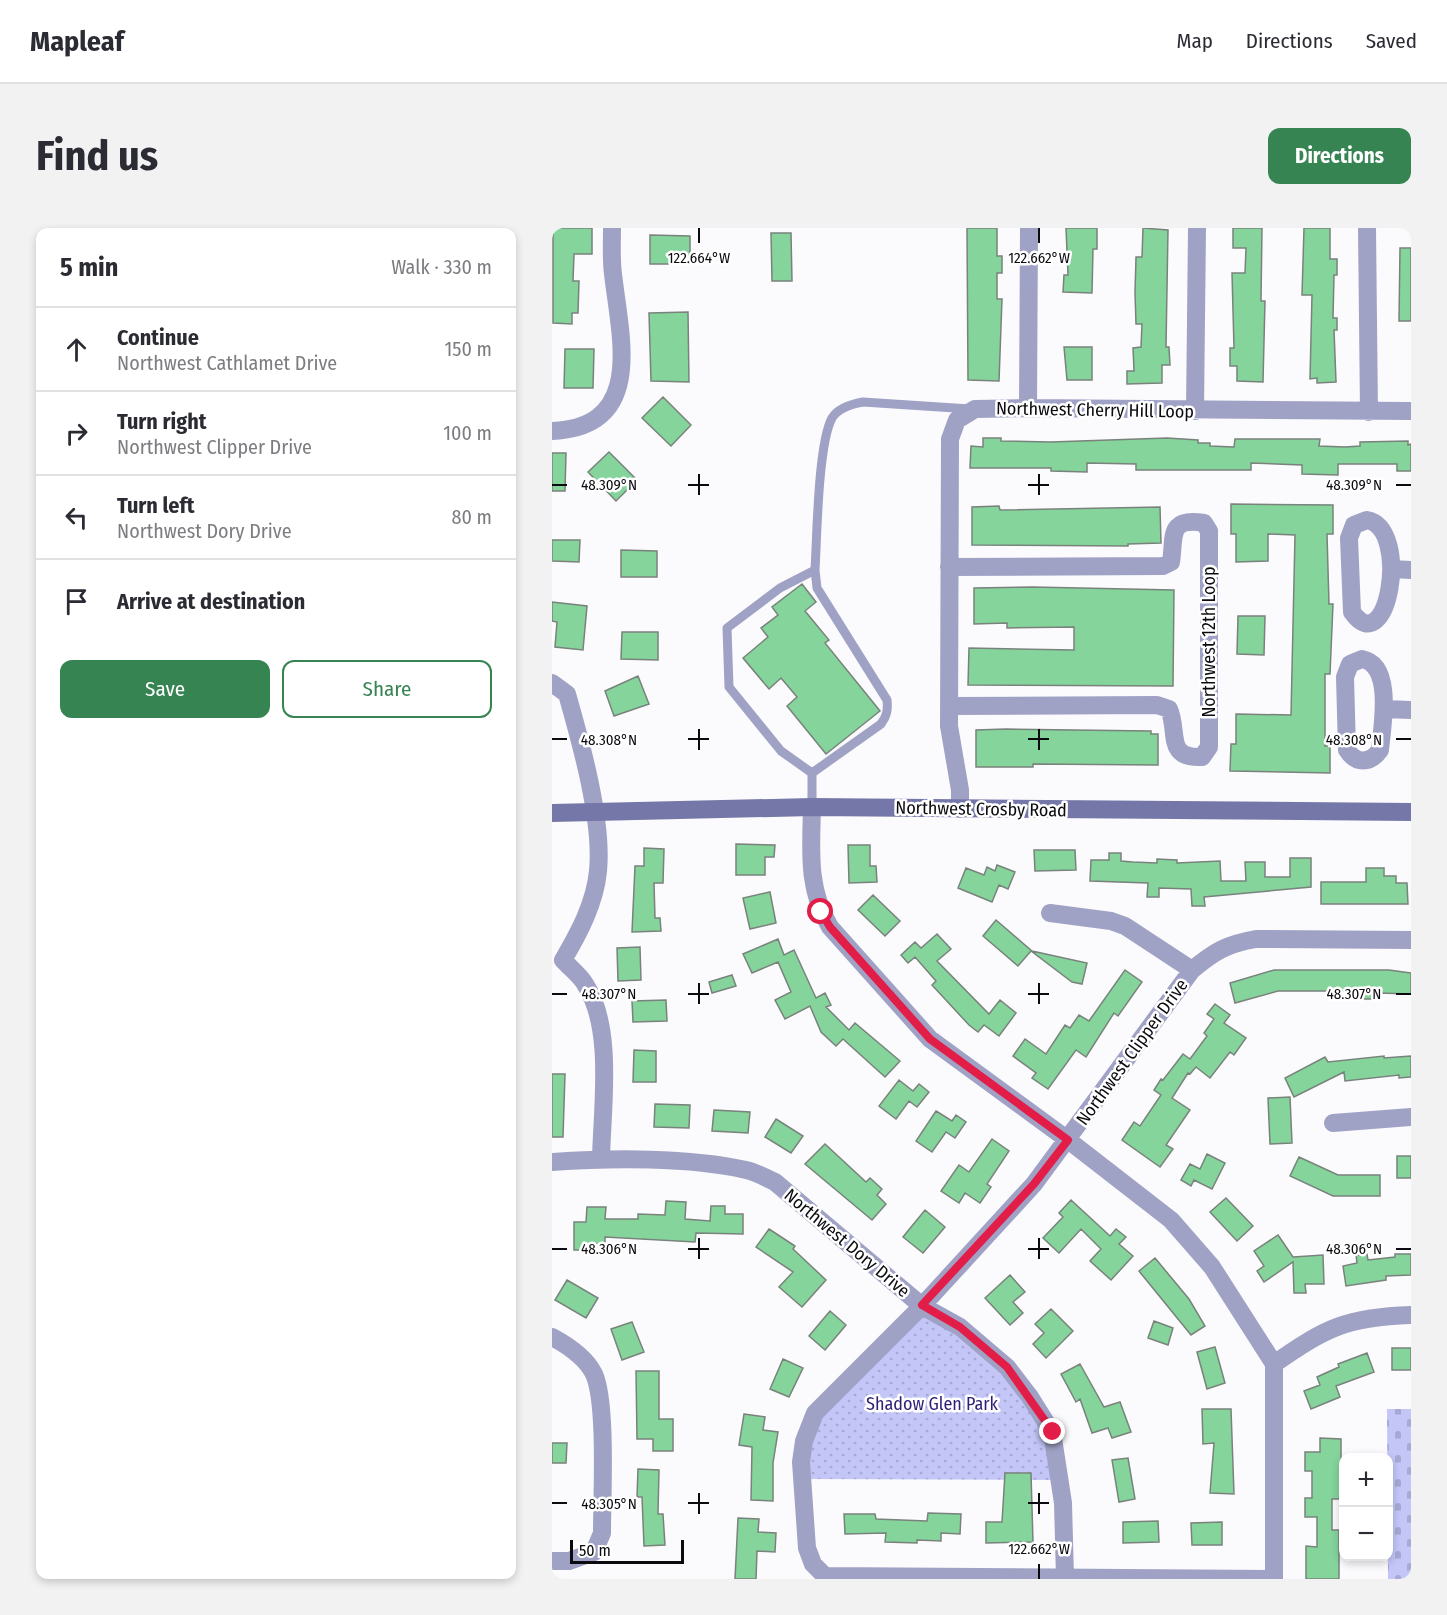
<!DOCTYPE html>
<html lang="en">
<head>
<meta charset="utf-8">
<style>
  body { margin:0; font-family:"Fira Sans Condensed",sans-serif; background:#f2f2f3; color:#2b2b33 }
  .controls { position:absolute; right:18px; bottom:18px; display:grid; overflow:hidden; border-radius:12px; box-shadow:0 3px 9px #0003 }
  .controls button { width:54px; height:54px; display:grid; place-items:center; padding:0; border:0; border-bottom:2px solid #e1e1e2; background:#fff; color:#2b2b33; font:30px sans-serif }
  .scale { position:absolute; left:18px; bottom:15px; width:114px; box-sizing:border-box; padding-left:6px; border:3px solid #0b0b0f; border-top:0; font-size:16px; line-height:21px; white-space:nowrap; color:#0b0b0f; -webkit-text-stroke:4px #fff; paint-order:stroke }
  .stop { position:absolute; width:18px; height:18px; margin:-14px; border:4px solid #e11d48; border-radius:50%; background:#fff }
  .stop.end { background:#e11d48; border-color:#fff; box-shadow:0 2px 6px #0008 }
  .list { margin:0; padding:0; list-style:none }
  h2 { display:flex; justify-content:space-between; align-items:center; height:78px; margin:0; padding:0 24px; font-size:26px }
  h2 small { font-size:20px; font-weight:400; color:#7c7c81 }
  .list li { display:grid; grid-template-columns:39px 1fr auto; gap:18px; align-items:center; box-sizing:border-box; height:84px; padding:0 24px; border-top:2px solid #e1e1e2 }
  .list b { display:block; font-size:22px; white-space:nowrap }
  .list p { margin:0; font-size:20px; white-space:nowrap; color:#7c7c81 }
  .list em { font-size:20px; font-style:normal; color:#7c7c81 }
  .actions { display:flex; gap:12px; padding:18px 24px }
  .actions a { flex:1; padding:14px 0; border:2px solid #378453; border-radius:12px; text-align:center; font-size:21px; color:#378453 }
  .actions .main { background:#378453; color:#fff }
  .icon { flex:none; width:33px; height:33px; fill:none; stroke:currentColor; stroke-width:2; stroke-linecap:round; stroke-linejoin:round }
  .map { position:relative; flex:none; width:859px; height:1351px; overflow:hidden; border-radius:12px }
  header { display:flex; align-items:center; gap:36px; box-sizing:border-box; height:84px; padding:0 30px; background:#fff; border-bottom:2px solid #e1e1e2 }
  header strong { font-size:28px }
  nav { display:flex; gap:33px; margin-inline-start:auto; font-size:21px }
  .intro { display:flex; align-items:center; justify-content:space-between; box-sizing:border-box; height:144px; padding:0 36px }
  h1 { margin:0; font-size:42px }
  .button { padding:15px 27px; border-radius:12px; background:#378453; color:#fff; font-size:21px; font-weight:700 }
  main { display:flex; gap:36px; padding:0 36px }
  aside { flex:1; background:#fff; border-radius:12px; box-shadow:0 3px 9px #0003 }
  .map>svg:first-child { display:block }
  .cemetery { fill:url(#cemetery-stones) }
  .park { fill:url(#park-dots) }
  .building { fill:#84d49c; stroke:#79827b; stroke-width:1.5 }
  .lines { fill:none; stroke-linecap:round; stroke-linejoin:round }
  .lane { stroke:#a0a2c5; stroke-width:9 }
  .street { stroke:#a0a2c5; stroke-width:18 }
  .secondary { stroke:#7577a9; stroke-width:18 }
  .route { stroke:#e11d48; stroke-width:8 }
  .ticks { fill:none; stroke:#0b0b0f; stroke-width:2 }
  .labels { text-anchor:middle; dominant-baseline:central; stroke-width:5; stroke-linejoin:round; paint-order:stroke }
  .street-label { font-size:18px; fill:#0b0b0f; stroke:#fff }
  .park-label { font-size:18px; fill:#2d1e77; stroke:#fff }
  .ticks-label { font-size:15px; text-anchor:middle; fill:#0b0b0f; stroke:#fff; stroke-width:5; stroke-linejoin:round; paint-order:stroke }
</style>
</head>
<body>
<header>
<strong>Mapleaf</strong>
<nav><a>Map</a><a>Directions</a><a>Saved</a></nav>
</header>
<div class="intro"><h1>Find us</h1><a class="button">Directions</a></div>
<main>
<aside>
<h2>5 min<small>Walk · 330 m</small></h2>
<ul class="list">
<li><svg class="icon" aria-label="ahead" viewBox="0 0 24 24"><path d="M12 20V5M6 11l6-6 6 6"/></svg><div><b>Continue</b><p>Northwest Cathlamet Drive</p></div><em>150 m</em></li>
<li><svg class="icon" aria-label="right" viewBox="0 0 24 24"><path d="M7 20v-9h11M14 6l5 5-5 5"/></svg><div><b>Turn right</b><p>Northwest Clipper Drive</p></div><em>100 m</em></li>
<li><svg class="icon" aria-label="left" viewBox="0 0 24 24"><path d="M17 20v-9H6M10 6l-5 5 5 5"/></svg><div><b>Turn left</b><p>Northwest Dory Drive</p></div><em>80 m</em></li>
<li><svg class="icon" aria-label="arrive" viewBox="0 0 24 24"><path d="M6 21V4h12l-3 4 3 4H6"/></svg><div><b>Arrive at destination</b></div></li>
</ul>
<div class="actions"><a class="main">Save</a><a>Share</a></div>
</aside>
<div class="map">
<svg width="859" height="1351" viewBox="0 0 859 1351">
  <defs>
    <pattern id="cemetery-stones" width="16" height="16" patternUnits="userSpaceOnUse" patternTransform="scale(1.5)"><rect width="16" height="16" fill="#c3c6f7"/><path d="M2 7V4a2 2 0 0 1 4 0v3zM10 15v-3a2 2 0 0 1 4 0v3z" fill="#a6a9d3"/></pattern>
    <pattern id="park-dots" width="8" height="8" patternUnits="userSpaceOnUse" patternTransform="scale(1.5)"><rect width="8" height="8" fill="#c3c6f7"/><path d="M2 2h.1M6 6h.1" fill="none" stroke="#a6a9d3" stroke-width="1.8" stroke-linecap="round"/></pattern>
  </defs>
  <rect width="100%" height="100%" fill="#fbfbfd"/>
  <path class="cemetery" d="M835 1181H859V1351H836Z"/>
  <path class="park" d="M370 1078 478 1169 509 1252 250 1251 263 1185Z"/>
  <path class="building" d="M1 0H40V26H22L21 53H27L26 85H20V96L1 95Z
    M415 0H445V28H450V45H445V71H450L447 153 416 152Z
    M514 0H545V21H541L540 65 511 64 512 47H516Z
    M591 0 616 2 614 119H617L618 137H610V155L575 156V143H582L581 120 589 119 590 96H584L583 65 584 29H590Z
    M681 0H710L709 73H713L711 154 685 153V138H678V120H682L680 45H693L694 20H681Z
    M752 0H778V31H785V47H782L781 90H785V102H782L784 154 765 155V150L758 151 760 67H750Z
    M219 5H239L240 53H220Z
    M98 7 138 8V36H98Z
    M848 20H859V93H847Z
    M136 84 137 154 99 153 97 85Z
    M512 119H540V152H515Z
    M13 121H42L41 160H12Z
    M111 169 139 197 119 218 90 190Z
    M431 210H449V213L499 214 615 210 646 212V215H658V218L682 219 683 211H768L767 218 793 219 808 218V214L856 213V217L859 216V243H845V236H786V247L750 246V237L699 235V242H584V236L535 235V244L499 243V240H418L419 218 431 219Z
    M57 224 85 252 64 273 36 244Z
    M0 225H14L13 263H0Z
    M679 276 781 277V306H775L777 376H781L778 446H773V518H778V545L678 543 679 516H684V486L739 487 743 307 716 306V333L684 334V306H679Z
    M447 278 448 282 608 279 609 315 576 316V318L420 317V279Z
    M0 312H28L27 334 0 333Z
    M69 322 105 323V349H69Z
    M250 356 264 374 253 383 277 412 273 415 328 483 274 526 235 478 245 469 229 450 217 461 191 430 216 409 209 400 226 387 220 379Z
    M481 359 622 362 621 458 416 457 417 420 522 422V399L455 400V395L422 396V360Z
    M0 374 35 378 31 422 3 419 5 394 0 393Z
    M686 388H713L712 427 685 426Z
    M70 404H106V432L69 431Z
    M86 448 97 476 62 488 53 463Z
    M454 501 599 503V506H606V537L481 536V539H424V502Z
    M184 616 223 617 222 629H213V647H184Z
    M296 617H318V638H324L325 654 297 655Z
    M92 620 112 621 111 655H102L103 690H108L109 703 80 704 83 638H92Z
    M482 622H523L524 642 483 643Z
    M557 625H569V633L581 634 605 635V631L625 632V635L668 633 669 653H694L693 634H713V649H738V630H759V659L652 669 653 678H640L639 661 607 660V669H595L596 655 538 653 539 632H557Z
    M445 637 463 644 456 661 447 657 440 674 406 660 414 640 432 647 435 639 443 643Z
    M814 640H832V648H844V655H855L856 676H769V654H814Z
    M218 664 224 695 198 701 191 670Z
    M321 667 348 693 333 708 306 682Z
    M444 692 480 723 535 735 530 756 520 754 479 723 466 738 431 708Z
    M385 706 399 721 385 733 437 786 448 772 464 785 447 808 432 797 426 804 417 797 380 757 384 753 363 729 356 735 349 727 363 714 369 720Z
    M226 711 232 727 242 722 264 770 273 765 279 777 274 779 297 802 303 795 348 833 333 849 291 811 284 818 269 804 258 778 233 791 223 772 239 764 226 734 200 745 191 726Z
    M88 719 89 752 66 753 65 720Z
    M573 742 590 754 566 788 562 785 534 829 524 822 496 861 480 850 484 845 461 828 473 811 494 826 513 797 518 800 527 787 537 793Z
    M722 742H837L859 745V766L827 765V771H812V763H726L683 775 678 755Z
    M180 747 184 758 160 765 157 754Z
    M114 772 115 793 81 794 80 773Z
    M663 776 678 787 672 795 694 810 682 827 678 824 658 850 644 839 638 846 636 845 620 870 638 882 614 917 621 921 608 939 570 912 582 894 588 898 609 867 602 862 609 851 611 852 631 826 638 831 655 808 652 805 662 791 655 786Z
    M82 822 104 823V854H81Z
    M832 828V830L859 828V849L847 850V847L793 853 792 844 742 869 733 850 773 829 776 834Z
    M0 846H13L11 909H0Z
    M347 852 361 863 367 856 377 864 365 879 357 873 344 891 327 878Z
    M738 869 740 915 718 916 716 870Z
    M103 876 138 877 137 900 102 899Z
    M162 882 198 884 196 905 160 903Z
    M384 883 400 893 404 887 414 894 403 910 394 904 380 924 364 913Z
    M224 891 251 908 239 925 213 909Z
    M440 911 457 923 435 956 439 959 428 975 413 965 407 975 389 963 407 937 417 944Z
    M273 916 314 954 318 950 330 961 325 967 334 976 320 992 253 936Z
    M655 926 673 935 660 961 642 952 639 958 629 952 638 936 648 941Z
    M845 928H859V950H845Z
    M747 929 786 947H828V968H781L738 948Z
    M674 970 701 998 685 1013 658 984Z
    M519 972 558 1008 564 1001 574 1009 567 1016 581 1028 559 1052 538 1033 549 1021 529 1001 507 1025 491 1010 511 989 507 985Z
    M114 973 134 974 133 991 158 993 159 978H173V986H191V1006L144 1005 143 1014 53 1009V1016H39V1022H22V994H34L35 979H54L53 991H86V986L113 987Z
    M373 982 393 999 371 1025 351 1009Z
    M217 1001 243 1018 241 1021 274 1052 250 1079 227 1059 241 1044 204 1019Z
    M726 1007 741 1029 771 1027 772 1056H753L754 1065H742L741 1034 712 1054 705 1043 712 1038 702 1023Z
    M815 1026 816 1032 843 1029V1026H859V1047L834 1048V1052L794 1058 791 1038 805 1035 804 1027Z
    M603 1030 637 1071 653 1098 639 1107 587 1043Z
    M458 1047 473 1064 461 1074 471 1085 458 1097 433 1070Z
    M15 1052 46 1070 34 1090 3 1072Z
    M499 1081 521 1103 494 1130 481 1116 492 1105 483 1096Z
    M278 1083 294 1097 273 1122 257 1108Z
    M602 1093 621 1100 616 1117 596 1110Z
    M80 1094 92 1124 70 1132 59 1101Z
    M663 1119 673 1155 655 1161 645 1124Z
    M840 1120H859V1142H840Z
    M815 1125 822 1144 784 1158 788 1169 759 1181 752 1163 768 1157 765 1149 787 1139 786 1136Z
    M231 1131 251 1140 237 1169 218 1161Z
    M528 1136 552 1179 568 1174 579 1204 560 1210 556 1200 540 1205 528 1171 524 1174 509 1146Z
    M84 1143H107V1191H121V1223H101V1211H85Z
    M650 1181H679L682 1266 658 1265 662 1215 651 1216Z
    M192 1186 213 1189 211 1202 226 1204 221 1235V1273L199 1272 200 1219 187 1217Z
    M768 1210 789 1211V1271H780V1302H787V1351H754V1318L765 1319V1289H753V1270H760V1243H753V1224H768Z
    M0 1215H15L14 1235H0Z
    M576 1230 583 1271 567 1274 560 1232Z
    M86 1241 107 1242 106 1286H111L113 1317 92 1318 90 1269H85Z
    M453 1245H479L481 1314 434 1315V1294H450Z
    M376 1285 409 1286 408 1306 389 1305V1313L365 1312V1315L333 1314 334 1305 293 1306 292 1286H323L324 1291 375 1293Z
    M186 1290 207 1291 206 1304 224 1305 223 1324 205 1323 204 1351H183Z
    M606 1293 607 1314 571 1315V1294Z
    M670 1294V1317H640L639 1295Z"/>
  <g class="lines">
    <path class="lane" d="M260 545 329 496C335 488 336 482 335 472L265 360 263 342C265 309 266 216 280 190 286 180 300 176 311 174L418 181
      M260 545 229 523 177 459 175 400 228 360 263 342
      M260 545V579"/>
    <path class="street" d="M815 0 817 184
      M476 180 477 0
      M643 183 645 0
      M0 203C94 199 68 109 61 46 59 31 60 15 60 0
      M815 292C859 300 836 435 800 384L797 310 802 297Z
      M840 341 859 342
      M810 431C842 437 830 499 828 522 818 536 804 536 795 522L793 449 798 436Z
      M0 455 15 466C29 515 51 593 46 643 43 675 27 705 11 732 18 740 28 747 33 756 62 800 50 879 49 931
      M397 478 605 477 617 481C627 504 613 531 650 529L657 519V303L652 295C615 289 623 309 619 334L611 338 397 339
      M833 481 859 482
      M260 579C259 622 255 661 278 699L378 811 516 912 619 992 660 1039 722 1136V1351
      M408 581V562L397 498 398 211 405 192 423 181 476 180 859 183
      M498 685 559 693 573 698 640 742
      M781 895 859 889
      M0 934C58 930 137 929 194 942 204 944 214 950 223 954L370 1078 408 1099 455 1139 478 1169 500 1204 511 1275 513 1349
      M0 1109C15 1117 34 1130 42 1146 55 1175 50 1268 50 1305L42 1324 17 1333H0
      M722 1136C773 1100 795 1089 859 1087
      M722 1351 273 1348 261 1336 255 1320 249 1234 252 1213 263 1185 370 1078 482 956 640 742C663 723 675 716 704 711L859 712"/>
    <path class="secondary" d="M0 585 260 579 859 584"/>
  </g>
  <g class="lines">
    <path class="route" d="M269 684 278 699 378 811 516 912 482 956 370 1077 408 1099 455 1139 501 1204"/>
  </g>
  <path class="ticks" d="M147 0V15M487 0V15M147 246V267M487 246V267M0 257H15M136 257H157M476 257H497M844 257H859M147 501V522M487 501V522M0 511H15M136 511H157M476 511H497M844 511H859M147 755V776M487 755V776M0 766H15M136 766H157M476 766H497M844 766H859M147 1010V1031M487 1010V1031M0 1021H15M136 1021H157M476 1021H497M844 1021H859M147 1265V1286M487 1265V1286M0 1275H15M136 1275H157M476 1275H497M487 1336V1351"/>
  <g class="labels">
    <g class="street-label">
      <text transform="translate(543 182) rotate(1)">Northwest Cherry Hill Loop</text>
      <text transform="translate(657 414) rotate(-90)">Northwest 12th Loop</text>
      <text transform="translate(429 581) rotate(1)">Northwest Crosby Road</text>
      <text transform="translate(580 824) rotate(-54)">Northwest Clipper Drive</text>
      <text transform="translate(295 1015) rotate(40)">Northwest Dory Drive</text>
    </g>
    <g class="park-label">
      <text x="380" y="1176">Shadow Glen Park</text>
    </g>
  </g>
  <g class="ticks-label">
    <text x="147" y="35">122.664°W</text>
    <text x="487" y="35">122.662°W</text>
    <text x="57" y="262">48.309°N</text>
    <text x="802" y="262">48.309°N</text>
    <text x="57" y="517">48.308°N</text>
    <text x="802" y="517">48.308°N</text>
    <text x="57" y="771">48.307°N</text>
    <text x="802" y="771">48.307°N</text>
    <text x="57" y="1026">48.306°N</text>
    <text x="802" y="1026">48.306°N</text>
    <text x="57" y="1281">48.305°N</text>
    <text x="487" y="1326">122.662°W</text>
  </g>
</svg>
<div class="controls">
<button>+</button>
<button>−</button>
</div>
<div class="scale">50 m</div>
<div class="stop" style="left:269px;top:684px"></div>
<div class="stop end" style="left:501px;top:1204px"></div>
</div>
</main>
</body>
</html>
